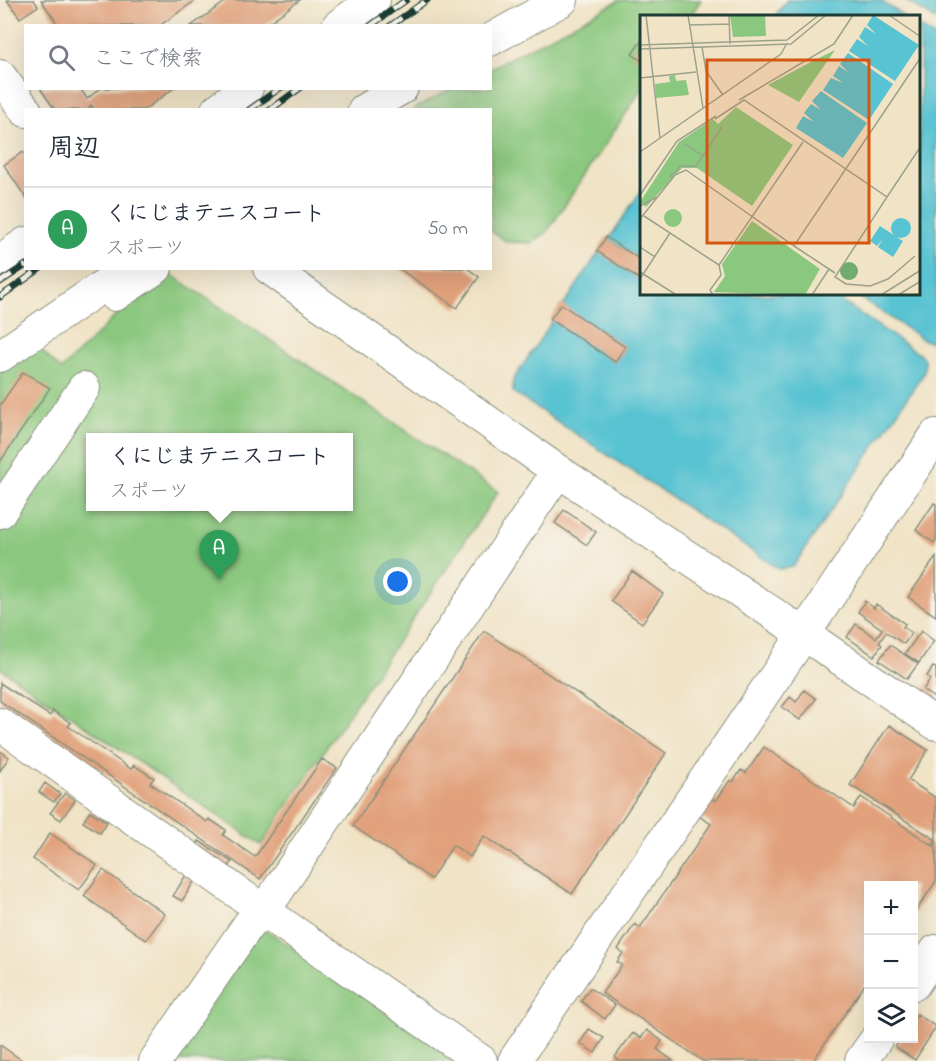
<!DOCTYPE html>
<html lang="ja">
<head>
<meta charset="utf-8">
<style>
  body { margin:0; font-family:"Indie Flower","Klee One",sans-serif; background:#f2f2f3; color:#1f2937 }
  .controls { position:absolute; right:18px; bottom:18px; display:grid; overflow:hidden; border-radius:0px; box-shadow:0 6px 24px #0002 }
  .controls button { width:54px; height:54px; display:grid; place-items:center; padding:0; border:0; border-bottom:2px solid #e0e1e3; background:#fff; color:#1f2937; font:30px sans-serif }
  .you { position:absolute; left:398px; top:582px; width:21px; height:21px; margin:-15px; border:4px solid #fff; border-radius:50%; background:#1a73e8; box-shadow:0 0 0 9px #1a73e833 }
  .badge { display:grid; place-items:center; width:39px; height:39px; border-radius:50%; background:#0b8043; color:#fff; font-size:20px; font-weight:700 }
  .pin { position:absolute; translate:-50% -50px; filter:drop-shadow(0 2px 3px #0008) }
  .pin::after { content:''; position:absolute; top:32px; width:21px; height:18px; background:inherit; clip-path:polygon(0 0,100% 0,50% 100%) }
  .popup { position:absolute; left:86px; top:433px; width:267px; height:78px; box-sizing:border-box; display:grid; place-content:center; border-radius:0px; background:#fff; filter:drop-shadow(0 2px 4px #0005); font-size:20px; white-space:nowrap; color:#747a83 }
  .popup b { font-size:22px; color:#1f2937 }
  .popup::after { content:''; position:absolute; left:50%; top:100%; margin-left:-12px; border:12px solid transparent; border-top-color:#fff }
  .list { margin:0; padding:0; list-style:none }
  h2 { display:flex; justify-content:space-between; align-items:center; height:78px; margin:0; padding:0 24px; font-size:26px }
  h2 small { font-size:20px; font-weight:400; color:#747a83 }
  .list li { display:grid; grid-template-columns:39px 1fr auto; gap:18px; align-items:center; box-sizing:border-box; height:84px; padding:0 24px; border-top:2px solid #e0e1e3 }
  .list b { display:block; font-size:22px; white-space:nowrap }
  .list p { margin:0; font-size:20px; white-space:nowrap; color:#747a83 }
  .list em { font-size:20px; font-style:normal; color:#747a83 }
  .icon { flex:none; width:33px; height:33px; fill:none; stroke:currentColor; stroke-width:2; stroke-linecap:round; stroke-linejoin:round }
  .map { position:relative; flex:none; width:936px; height:1061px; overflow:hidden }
  .search { position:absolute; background:#fff; box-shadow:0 6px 24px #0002; left:24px; top:24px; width:468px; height:66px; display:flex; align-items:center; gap:15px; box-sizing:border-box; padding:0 21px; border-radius:0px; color:#747a83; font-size:22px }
  .panel { position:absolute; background:#fff; box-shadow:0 6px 24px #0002; left:24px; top:108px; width:468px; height:162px; border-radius:0px }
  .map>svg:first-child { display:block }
  .green { fill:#8bc87f; stroke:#55825a; stroke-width:1.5; fill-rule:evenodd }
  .water { fill:#58c3d2; stroke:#3c8083; stroke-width:1.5 }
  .building { fill:#e1a17b }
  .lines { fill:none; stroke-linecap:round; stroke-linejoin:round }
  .minor-casing { stroke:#88907d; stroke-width:34 }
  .minor { stroke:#fff; stroke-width:32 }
  .rail-casing { stroke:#1f3d34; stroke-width:7 }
  .rail { stroke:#f7f3e8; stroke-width:4.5; stroke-dasharray:14; stroke-linecap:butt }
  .inset-road { fill:none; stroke:#9ca18c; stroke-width:1.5 }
  .view { fill:#d45610; fill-opacity:0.15; stroke:#d45610; stroke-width:3 }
  .inset-edge { fill:none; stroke:#1f3d34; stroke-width:3 }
</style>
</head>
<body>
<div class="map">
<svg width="936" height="1061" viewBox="0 0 936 1061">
  <rect width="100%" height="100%" fill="#f7f3e8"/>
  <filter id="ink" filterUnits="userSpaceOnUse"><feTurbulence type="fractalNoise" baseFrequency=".0167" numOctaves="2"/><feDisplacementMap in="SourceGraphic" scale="12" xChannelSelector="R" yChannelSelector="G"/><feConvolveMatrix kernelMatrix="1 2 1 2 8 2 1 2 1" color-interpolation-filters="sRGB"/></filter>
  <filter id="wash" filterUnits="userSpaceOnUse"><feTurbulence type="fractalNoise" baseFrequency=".008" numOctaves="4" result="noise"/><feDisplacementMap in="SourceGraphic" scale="24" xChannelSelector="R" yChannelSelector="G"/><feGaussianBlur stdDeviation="1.35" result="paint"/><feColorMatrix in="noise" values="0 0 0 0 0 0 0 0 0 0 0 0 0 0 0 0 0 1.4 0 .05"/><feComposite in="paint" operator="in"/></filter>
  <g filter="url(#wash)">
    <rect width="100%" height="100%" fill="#f0e3c6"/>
    <path class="green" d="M620 0H701L690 16H642V89L547 232 532 243 507 242 491 231 490 110H412L451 89 490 88 491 68Z
      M163 269 498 492 261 845 0 668V364L33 342 61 370ZM90 438H348V506H90Z
      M268 931 459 1061H169L257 932Z"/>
    <path class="water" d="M787 0H879L904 16H775Z
      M905 0H936V20Z
      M920 27 936 38V344L924 340 855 294H920Z
      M642 189V261L609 239Z
      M599 252 642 281V294H831L922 356 925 362 924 373 793 567 779 569 773 565 513 392V380L553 320 615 362 625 347 563 306Z"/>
    <g id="blocks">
      <path class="building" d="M7 0H34L38 6 20 18Z
        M41 0H196L159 26H59Z
        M228 0H300L264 26H191Z
        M642 40V61L632 54Z
        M40 88H80L87 99 101 88H174L144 110H95L91 105 88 110H55Z
        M23 152 26 156V198L4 165Z
        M606 237 642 261V281L597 251Z
        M398 268H467L479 277 457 308Z
        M561 304 625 347 615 362 550 319Z
        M23 372 50 388 0 462V405Z
        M934 503 936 504V540L934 543 916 530Z
        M564 510 596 532 587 545 555 523Z
        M936 557V616L908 597Z
        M632 571 663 594 642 623 611 601Z
        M865 601 874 608 876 604 905 624 903 627 912 633 904 644 886 632 879 643 882 645 874 656 847 637 856 624 876 638 882 629 858 612Z
        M484 631 666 753 572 894 484 836 470 857 453 845 431 879 353 826Z
        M921 631 934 641 919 663 905 654Z
        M890 645 918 664 907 679 879 660Z
        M933 667 936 668V699L923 690 930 679 927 676Z
        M0 683 50 716 53 711 71 723 68 726 131 769 134 765 154 778 150 783 207 822 209 819 226 830 223 835 255 857 322 759 337 768 260 879 0 701Z
        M804 690 816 699 800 720 782 707 790 697 796 702Z
        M889 725 928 750 908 780 936 798V845L933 844 936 840 850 785Z
        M764 747 854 808 861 797 936 848V881L914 914V886H868V980L813 1061H703L602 993 622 965 617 962 623 953 618 949 635 924 640 928 711 824 699 816 711 798 716 801 730 780 733 782 741 770 746 773Z
        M0 751 9 757 0 771Z
        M45 783 60 794 54 802 39 792Z
        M65 793 75 800 61 820 50 813Z
        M90 811 107 822 100 833 83 822Z
        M50 833 97 865 79 890 33 859Z
        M199 841 232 862 224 874 191 853Z
        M103 870 165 914 146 940 84 896Z
        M186 875 195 880 182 901 173 896Z
        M590 988 615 1005 605 1019 581 1001Z
        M917 1014 936 1027 915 1060 895 1047 901 1038H914V1019Z
        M589 1029 604 1038 595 1053 580 1043Z
        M647 1030 662 1041 657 1049 673 1061H619L615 1057 633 1033 641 1038Z
        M0 1045 23 1061H0Z"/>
    </g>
  </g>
  <g filter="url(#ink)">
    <use href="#blocks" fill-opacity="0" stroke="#88907d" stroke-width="1.5"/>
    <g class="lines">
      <defs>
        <path id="minor" d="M338 26 374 0
          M490 40 562 0
          M0 76 26 111
          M217 110 247 88
          M364 110 402 88
          M0 261 26 243
          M269 268 558 471 804 634 936 724
          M115 295 156 268
          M0 356 129 268
          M0 512 84 388
          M0 724 264 911 481 1061
          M914 984 936 951
          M155 1061 249 924 264 911 558 471
          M514 1061 804 634 936 435
          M861 1061 877 1038"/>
      </defs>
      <use href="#minor" class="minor-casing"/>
      <use href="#minor" class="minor"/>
      <defs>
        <path id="rail" d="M370 26 406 0
          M390 26 427 0
          M249 110 280 88
          M270 110 300 88
          M0 282 26 265
          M0 297 41 268"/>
      </defs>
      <use href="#rail" class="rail-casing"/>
      <use href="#rail" class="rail"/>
    </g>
  </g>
  <g transform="translate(640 15)">
    <rect width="280" height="280" fill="#f0e3c6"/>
    <path d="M90 0H125L126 21 93 22ZM195 35 159 87 128 70 169 48ZM35 60 36 66 46 65 49 80 16 83 15 69 30 67 29 61ZM96 92 153 130 112 191 57 153H42L6 192 0 187 39 127 73 104 78 109ZM24 203a9 9 0 1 1 18 0a9 9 0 1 1-18 0ZM112 206 180 254 165 280 74 277 85 261 82 249Z" fill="#8bc87f"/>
    <path d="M200 256a9 9 0 1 1 18 0a9 9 0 1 1-18 0Z" fill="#70ac6e"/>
    <path d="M233 0 279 30 255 66 209 36 217 24 228 31 219 22 225 12 236 19 227 10ZM208 38 253 69 229 105 183 75 191 63 203 68 193 61 199 51 209 58 200 49ZM181 76 227 108 203 143 156 113 163 101 174 107 164 98 171 89 181 95 172 86ZM251 213a10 10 0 1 1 20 0a10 10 0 1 1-20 0ZM240 211 263 226 253 242 238 232 243 224 237 231 230 226Z" fill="#58c3d2"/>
    <path class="inset-road" d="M6 0 20 123M48 0 63 93M89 0 90 29M249 0 281 22M49 10 89 9M0 30 147 25 179 0M62 32 66 56 83 80M0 34 151 29 186 0M0 63 56 57M99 85 194 29 213 0M75 104 104 85 247 182 195 262 206 269 230 271 248 264 275 241M45 129 63 141M0 137 141 39 147 28M30 162 41 151H56L82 112M0 180 37 126 76 101M247 182 281 131M0 191 17 182M4 201 79 250M0 204 35 160 46 155 154 231 281 42M154 231 195 258M0 232 15 242M0 257 35 279M0 264 30 218M73 280 70 275 81 260 79 250 163 127M172 280 189 254M241 280 281 255M258 280 281 266"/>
    <path class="view" d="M67 45H229V228H67Z"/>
    <rect width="280" height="280" class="inset-edge"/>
  </g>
</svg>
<div class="controls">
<button>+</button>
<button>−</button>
<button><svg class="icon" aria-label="layers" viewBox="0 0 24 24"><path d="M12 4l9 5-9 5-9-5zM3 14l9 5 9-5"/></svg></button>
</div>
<div class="you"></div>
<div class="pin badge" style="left:219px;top:580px;background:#2e9e5b">A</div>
<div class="popup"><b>くにじまテニスコート</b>スポーツ</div>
<div class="search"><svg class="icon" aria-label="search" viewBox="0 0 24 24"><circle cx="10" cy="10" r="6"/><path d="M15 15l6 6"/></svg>ここで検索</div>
<section class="panel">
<h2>周辺<small></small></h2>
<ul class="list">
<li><span class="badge" style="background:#2e9e5b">A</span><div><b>くにじまテニスコート</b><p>スポーツ</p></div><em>50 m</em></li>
</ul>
</section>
</div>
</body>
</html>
